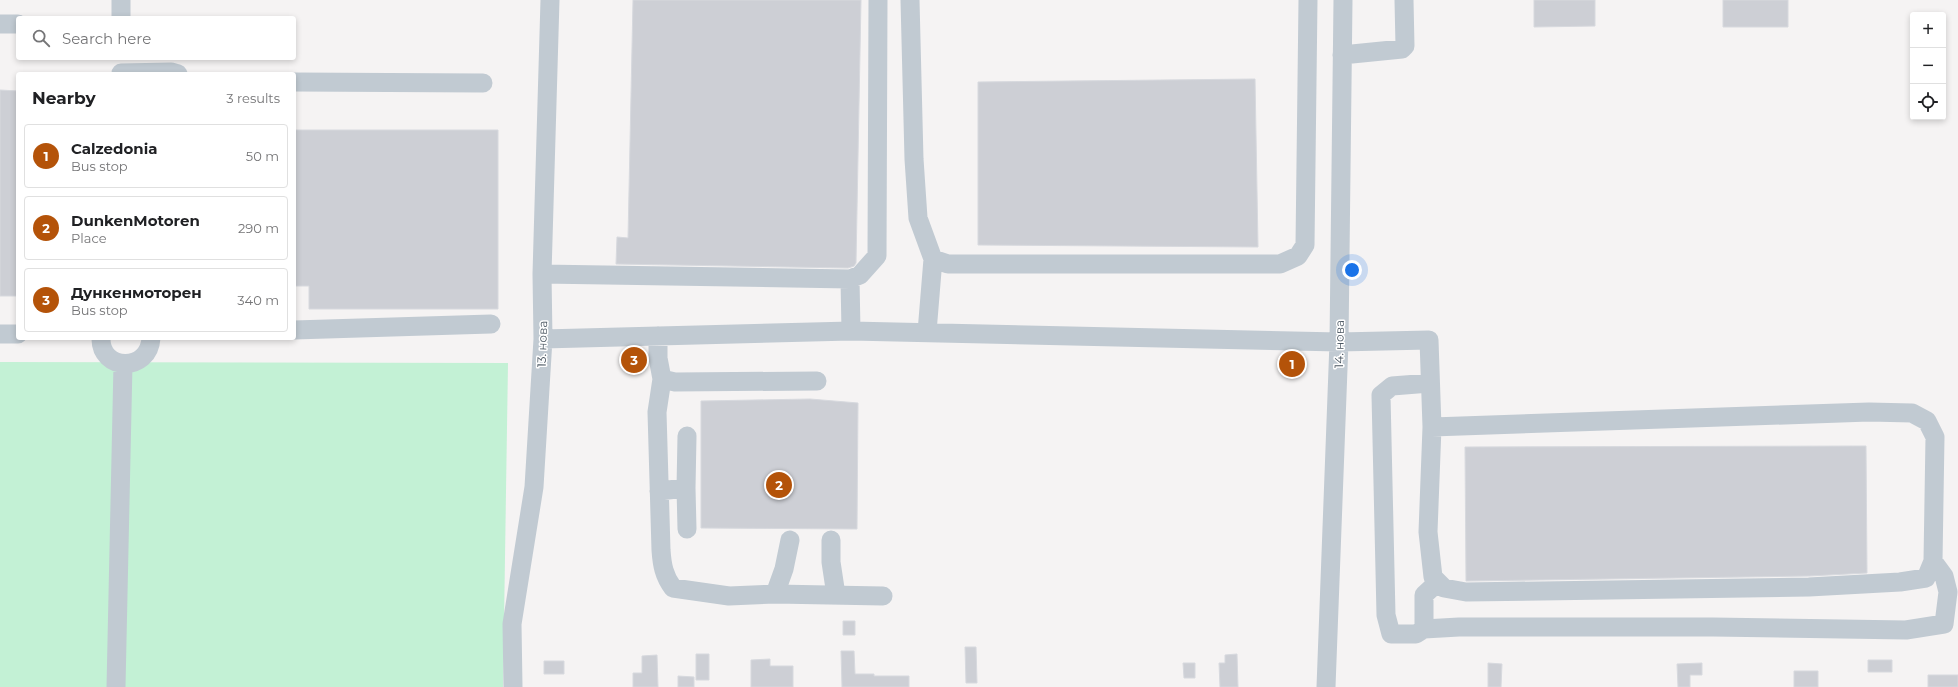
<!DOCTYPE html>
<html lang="en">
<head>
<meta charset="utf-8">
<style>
  body { margin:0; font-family:Montserrat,sans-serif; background:#f2f2f2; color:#202124 }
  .controls { position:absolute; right:12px; top:12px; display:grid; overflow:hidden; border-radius:4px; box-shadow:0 2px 6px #0003 }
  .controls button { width:36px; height:36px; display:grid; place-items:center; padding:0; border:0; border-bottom:1px solid #e0e0e0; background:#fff; color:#202124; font:20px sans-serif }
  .you { position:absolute; left:1352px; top:270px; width:14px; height:14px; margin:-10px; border:3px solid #fff; border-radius:50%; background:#1a73e8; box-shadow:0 0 0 6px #1a73e833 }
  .badge { display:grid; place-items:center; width:26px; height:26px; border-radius:50%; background:#b45309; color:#fff; font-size:13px; font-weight:700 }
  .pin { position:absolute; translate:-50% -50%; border:2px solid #fff; box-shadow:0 1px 4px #0006 }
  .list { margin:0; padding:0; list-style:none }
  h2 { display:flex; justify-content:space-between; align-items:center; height:52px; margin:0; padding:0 16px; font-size:17px }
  h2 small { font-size:13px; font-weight:400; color:#757577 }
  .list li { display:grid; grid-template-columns:26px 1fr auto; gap:12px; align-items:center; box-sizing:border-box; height:64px; margin:0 8px 8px; padding:0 8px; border:1px solid #e0e0e0; border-radius:4px }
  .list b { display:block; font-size:15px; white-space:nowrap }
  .list p { margin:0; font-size:13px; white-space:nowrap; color:#757577 }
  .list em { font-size:13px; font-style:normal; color:#757577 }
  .icon { flex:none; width:22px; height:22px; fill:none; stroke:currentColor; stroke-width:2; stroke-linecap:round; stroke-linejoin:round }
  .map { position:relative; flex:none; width:1958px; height:687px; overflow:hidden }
  .search { position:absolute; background:#fff; box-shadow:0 2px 6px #0003; left:16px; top:16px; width:280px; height:44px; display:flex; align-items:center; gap:10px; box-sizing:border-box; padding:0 14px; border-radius:4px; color:#757577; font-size:15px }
  .panel { position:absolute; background:#fff; box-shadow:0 2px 6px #0003; left:16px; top:72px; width:280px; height:268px; border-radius:4px }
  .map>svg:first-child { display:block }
  .green { fill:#c3f1d5 }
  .building { fill:#cdcfd5; stroke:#d7d9de }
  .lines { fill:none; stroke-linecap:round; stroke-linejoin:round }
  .minor { stroke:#c1cad2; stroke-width:19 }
  .labels { text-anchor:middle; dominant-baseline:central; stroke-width:3; stroke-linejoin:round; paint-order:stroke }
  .street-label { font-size:12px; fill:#4a5661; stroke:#fff }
</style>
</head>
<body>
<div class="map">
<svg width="1958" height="687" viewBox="0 0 1958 687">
  <rect width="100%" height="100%" fill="#f5f3f3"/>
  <path class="green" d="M0 362 508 363 503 687H0Z"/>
  <path class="building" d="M633 0H861L856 263 854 266 848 268 616 264 617 237 628 238Z
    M1534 0H1595V26L1534 27Z
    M1723 0H1788V27H1723Z
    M1255 79 1258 247 978 245V82Z
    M0 90 18 91V296H0Z
    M294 130H498V309H309V286H294Z
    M810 399 858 403 857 529 701 528V401Z
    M1866 446 1867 573 1809 576 1466 581 1465 447Z
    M843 621H855V635H843Z
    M965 647H976L977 683H966Z
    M841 651H854L855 674H874V676H909V687H842Z
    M696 654H709V680H696Z
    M1237 654 1238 687H1220L1219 663H1225V655Z
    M657 655 658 687H633V673H642V656Z
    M770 659V666H793V687H751V660Z
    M1868 660H1892V672H1868Z
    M544 661H564V674H544Z
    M1183 663H1195V678H1184Z
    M1488 663 1502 664 1501 687H1488Z
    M1702 663V675H1690V687H1678L1677 664Z
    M1794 671H1818V687H1794Z
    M1928 675H1958V687H1928Z
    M678 676 694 677V687H678Z"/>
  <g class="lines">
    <path class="minor" d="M910 0 914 159 918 218 933 259 927 332
      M121 18V0
      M0 24H18
      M1342 55 1402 49 1405 46 1404 0
      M121 73 171 72 178 74
      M294 82 483 83
      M933 259 948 264H1280L1298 256 1305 245 1308 0
      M542 274 850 279 860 275 877 256 878 0
      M850 279 851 331
      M294 330 491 324
      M0 334H18
      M658 336V358L662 379 675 382 817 381
      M101 338C100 371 149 373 151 338
      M543 339 851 331 1339 342 1429 340 1432 427 1869 412 1912 413 1927 421 1935 437 1933 561 1926 578 1900 582 1809 587 1466 592 1444 588 1433 577 1428 532 1432 427
      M662 379 657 412 661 550C662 565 664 576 673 588L729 596 775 594 883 596
      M1430 383 1392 386 1381 395 1386 615 1391 634H1416L1424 629V595L1438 582
      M686 488 687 436
      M659 491 686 488 687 529
      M831 540V562L836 595
      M775 594 784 569 790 540
      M1424 629 1459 627H1713L1906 630 1944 624 1948 592 1944 576 1933 561
      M116 687 123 364
      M513 687 512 624 534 487 543 339 542 274 550 0
      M1326 687 1339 342 1343 0"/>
  </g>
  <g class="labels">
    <g class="street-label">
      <text transform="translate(542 344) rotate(-88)">13. нова</text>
      <text transform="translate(1339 344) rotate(-89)">14. нова</text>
    </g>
  </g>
</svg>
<div class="controls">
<button>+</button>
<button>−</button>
<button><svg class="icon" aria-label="locate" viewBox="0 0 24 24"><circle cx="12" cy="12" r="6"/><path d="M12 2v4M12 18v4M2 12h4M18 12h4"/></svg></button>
</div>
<div class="you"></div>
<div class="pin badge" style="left:1292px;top:364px">1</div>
<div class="pin badge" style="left:779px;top:485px">2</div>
<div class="pin badge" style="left:634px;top:360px">3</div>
<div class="search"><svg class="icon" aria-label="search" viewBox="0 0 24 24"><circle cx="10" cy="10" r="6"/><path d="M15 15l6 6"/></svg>Search here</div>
<section class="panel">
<h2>Nearby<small>3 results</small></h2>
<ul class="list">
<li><span class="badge">1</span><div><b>Calzedonia</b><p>Bus stop</p></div><em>50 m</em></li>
<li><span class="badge">2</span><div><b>DunkenMotoren</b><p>Place</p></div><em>290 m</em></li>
<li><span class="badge">3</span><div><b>Дункенмоторен</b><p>Bus stop</p></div><em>340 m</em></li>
</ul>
</section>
</div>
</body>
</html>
